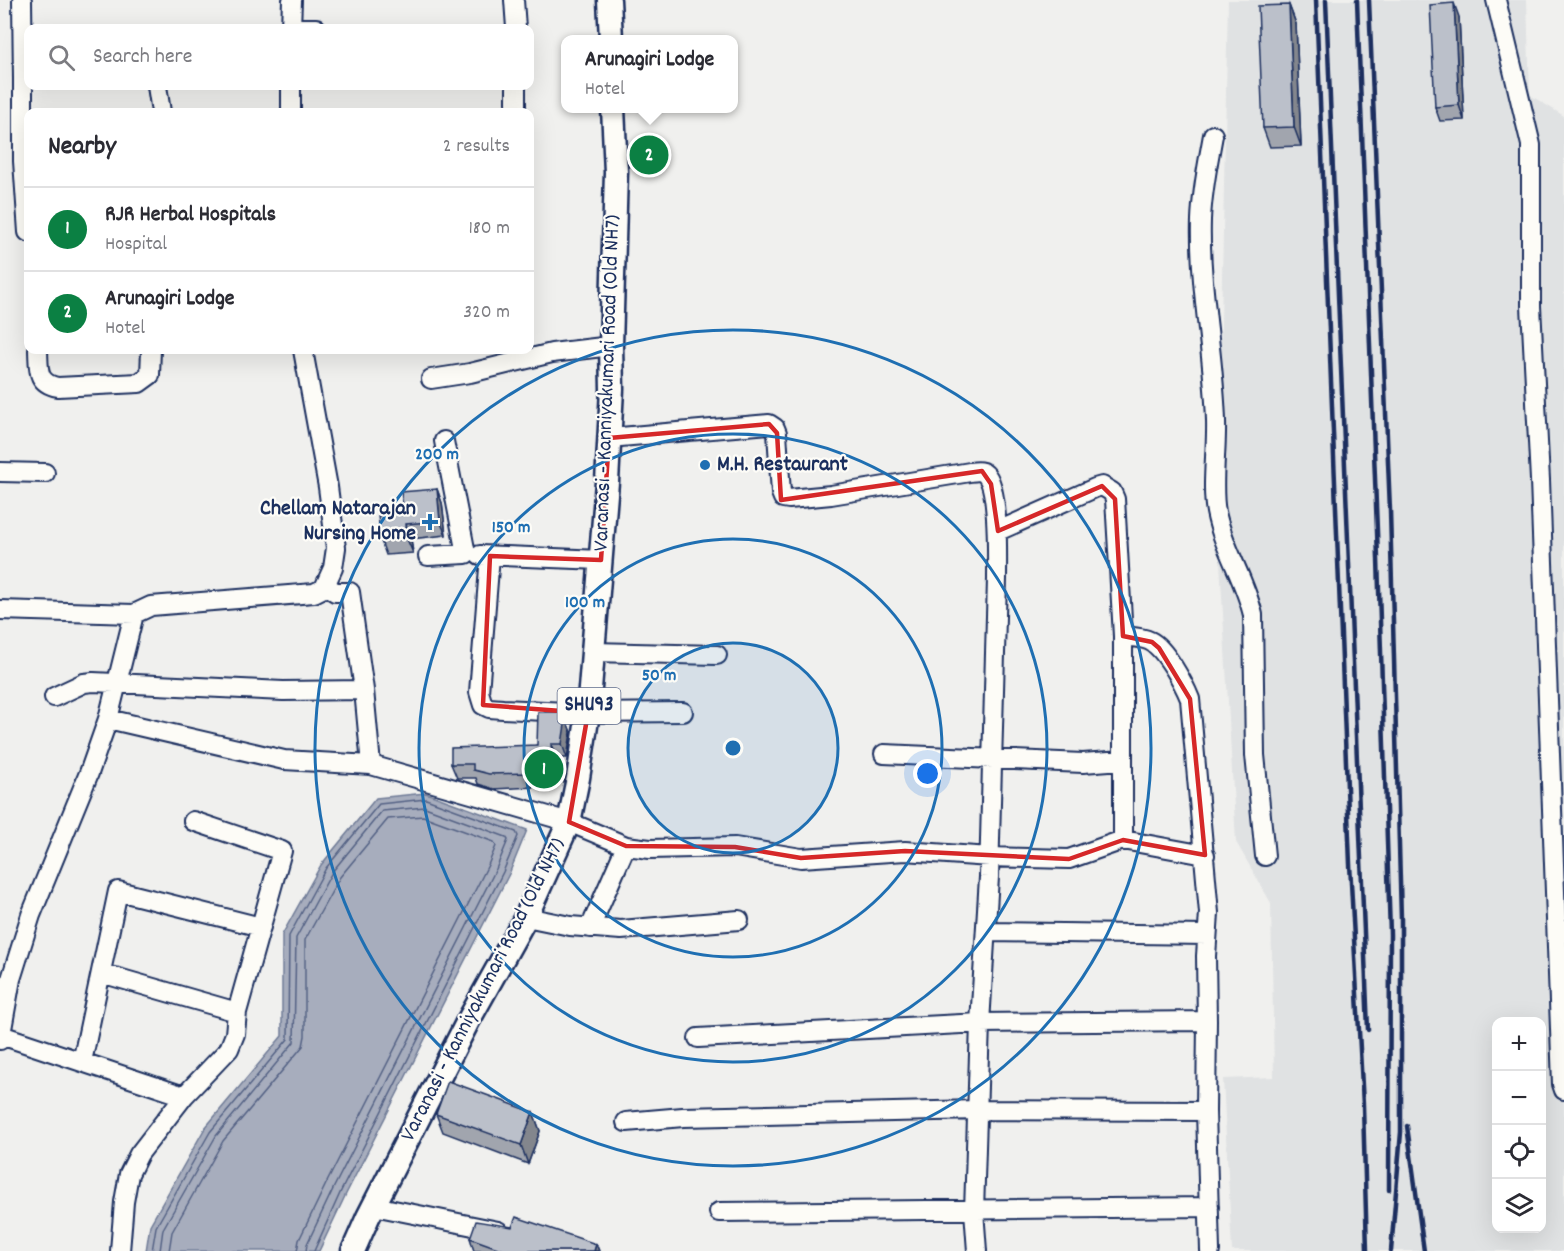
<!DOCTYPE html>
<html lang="en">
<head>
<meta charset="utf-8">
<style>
  body { margin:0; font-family:Dekko,sans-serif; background:#f2f2f3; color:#2b2b33 }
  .controls { position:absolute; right:18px; bottom:18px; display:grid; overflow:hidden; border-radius:12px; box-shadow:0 6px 24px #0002 }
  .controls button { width:54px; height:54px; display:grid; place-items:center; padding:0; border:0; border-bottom:2px solid #e1e1e2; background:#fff; color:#2b2b33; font:30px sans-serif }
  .you { position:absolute; left:928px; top:774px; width:21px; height:21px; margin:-15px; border:4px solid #fff; border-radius:50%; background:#1a73e8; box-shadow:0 0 0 9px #1a73e833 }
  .badge { display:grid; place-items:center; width:39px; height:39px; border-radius:50%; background:#0b8043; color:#fff; font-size:20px; font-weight:700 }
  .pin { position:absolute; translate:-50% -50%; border:3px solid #fff; box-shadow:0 2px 6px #0006 }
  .popup { position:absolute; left:561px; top:35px; width:177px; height:78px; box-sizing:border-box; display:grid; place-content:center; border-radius:12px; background:#fff; filter:drop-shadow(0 2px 4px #0005); font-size:20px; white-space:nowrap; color:#7c7c81 }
  .popup b { font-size:22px; color:#2b2b33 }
  .popup::after { content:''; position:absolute; left:50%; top:100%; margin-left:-12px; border:12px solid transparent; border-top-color:#fff }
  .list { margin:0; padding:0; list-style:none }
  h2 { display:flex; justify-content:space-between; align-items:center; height:78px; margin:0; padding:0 24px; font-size:26px }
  h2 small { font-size:20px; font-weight:400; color:#7c7c81 }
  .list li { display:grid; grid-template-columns:39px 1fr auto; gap:18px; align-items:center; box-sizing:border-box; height:84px; padding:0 24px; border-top:2px solid #e1e1e2 }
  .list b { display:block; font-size:22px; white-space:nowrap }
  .list p { margin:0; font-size:20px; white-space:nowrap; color:#7c7c81 }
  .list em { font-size:20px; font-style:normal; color:#7c7c81 }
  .icon { flex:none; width:33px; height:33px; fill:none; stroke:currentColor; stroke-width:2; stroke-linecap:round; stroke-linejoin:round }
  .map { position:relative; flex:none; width:1564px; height:1251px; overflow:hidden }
  .search { position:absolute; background:#fff; box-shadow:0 6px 24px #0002; left:24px; top:24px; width:510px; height:66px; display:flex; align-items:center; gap:15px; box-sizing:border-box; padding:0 21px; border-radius:12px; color:#7c7c81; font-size:22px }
  .panel { position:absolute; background:#fff; box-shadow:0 6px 24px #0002; left:24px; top:108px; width:510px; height:246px; border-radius:12px }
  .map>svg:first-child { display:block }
  .built { fill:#e0e2e3; fill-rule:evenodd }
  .water { fill:#a7adbd; stroke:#6f7b97; stroke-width:1.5 }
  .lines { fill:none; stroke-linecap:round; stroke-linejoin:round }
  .shore { stroke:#536184; stroke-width:1.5 }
  .minor-casing { stroke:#1b2f5e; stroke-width:22 }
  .major-casing { stroke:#1b2f5e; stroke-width:27 }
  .minor { stroke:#fdfcf7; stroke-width:18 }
  .major { stroke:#fdfcf7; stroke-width:22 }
  .rail { stroke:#1b2f5e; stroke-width:4.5 }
  .wall { fill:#a1a5ae; stroke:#1b2f5e; stroke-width:1.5 }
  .shaded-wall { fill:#83868d; stroke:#1b2f5e; stroke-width:1.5 }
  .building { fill:#bbc0ca; stroke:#1b2f5e; stroke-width:1.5 }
  .marked { fill:none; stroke:#d62828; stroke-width:4.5; stroke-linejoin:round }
  .ring { fill:none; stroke:#1f6fb2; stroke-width:3 }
  .poi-dot { fill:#1f6fb2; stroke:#fdfcf7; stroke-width:2 }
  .labels { text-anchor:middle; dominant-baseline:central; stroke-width:4.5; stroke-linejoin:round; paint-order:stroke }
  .shield { fill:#fdfcf7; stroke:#5f6c8c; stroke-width:1.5 }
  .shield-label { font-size:21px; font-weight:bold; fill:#1b2f5e }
  .street-label { font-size:22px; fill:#1b2f5e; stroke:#fdfcf7 }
  .poi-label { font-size:22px; font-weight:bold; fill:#1b2f5e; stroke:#fdfcf7; text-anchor:start }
  .centre { fill:#1f6fb2; stroke:#fdfcf7; stroke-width:3 }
  .ring-label { font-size:18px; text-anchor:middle; font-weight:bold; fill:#1f6fb2; stroke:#fdfcf7; stroke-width:4.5; stroke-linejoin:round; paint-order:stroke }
</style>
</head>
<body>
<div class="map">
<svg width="1564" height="1251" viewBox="0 0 1564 1251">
  <rect width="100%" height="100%" fill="#f0f0ee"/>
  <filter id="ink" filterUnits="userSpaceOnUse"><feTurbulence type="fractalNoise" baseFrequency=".0167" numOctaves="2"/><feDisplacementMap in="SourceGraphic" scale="12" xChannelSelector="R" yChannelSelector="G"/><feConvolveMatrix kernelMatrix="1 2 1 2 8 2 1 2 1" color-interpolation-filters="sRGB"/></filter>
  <g filter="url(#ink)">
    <path class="built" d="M1228 0H1527L1530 95 1564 116V1251H1232L1223 1079 1274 1077 1271 903 1236 842 1217 509ZM1496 1022H1542V1228H1496Z"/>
    <path class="water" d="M426 793 527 830 509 874 346 1194 319 1251H146L150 1225 205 1128 282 1036V935L321 865 376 798Z"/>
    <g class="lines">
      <path class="shore" d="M152 1251 156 1227 210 1132 288 1039 289 936 326 868 379 804 426 799 516 832 518 836 503 872 341 1191 314 1251
        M160 1251 163 1229 216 1136 294 1042 296 938 332 872 382 811 425 807 506 837 508 840 496 869 334 1187 307 1244 306 1251
        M169 1251 172 1232 223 1141 303 1046 305 1036V940L340 877 388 819 423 816 494 842 496 846 488 865 326 1184 299 1240 297 1251"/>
      <defs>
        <path id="minor" d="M22 0 23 80 28 79
          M514 0 516 28
          M1496 0 1531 145V306L1540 480 1562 1084 1564 1090
          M291 28 292 0
          M291 28H316
          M23 80V161L28 232
          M157 86 161 112
          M291 86V112
          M516 112V86
          M1213 135C1208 163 1202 191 1201 220 1199 287 1214 354 1216 421 1217 448 1211 487 1216 512 1223 548 1245 579 1253 615L1255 755 1265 856
          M38 350C39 369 36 383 58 387L139 383 150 375 151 350
          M431 379 470 373 552 353 611 346
          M609 438 769 424 775 428 777 433 781 493 783 498 789 499 831 495 970 472C977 471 983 470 987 476 999 492 997 558 997 579L989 877 980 1023 974 1211 977 1251
          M0 472 45 473
          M998 531 1095 488 1102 486 1112 492 1115 499 1123 636V840
          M480 555 601 560
          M428 556 466 554 444 441
          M490 556 479 692 483 705 489 708 503 709 588 713 683 712
          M326 585 335 592H350L364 690
          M0 610 134 614 151 606 314 593 324 588 333 568 336 548 328 487 303 350
          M1123 636C1132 637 1142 637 1150 641 1165 648 1184 684 1190 699L1209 913 1206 956 1207 1021
          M593 652 717 655
          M54 697 84 683 93 682 283 691 364 690 371 765 284 760 108 719
          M884 754 1083 763 1122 760
          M371 765 569 822 626 846 650 849 735 847 801 858 905 851 990 857 1069 859 1123 840 1205 855
          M526 917 570 926 621 930 739 920
          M590 928 626 846
          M986 932 1207 935
          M101 973 237 1012
          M1 1035 184 1096
          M698 1038 980 1023 1207 1021 1206 1111 1210 1251
          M0 1040 11 979 31 915 89 773 108 719 134 614
          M82 1062 118 891 261 927
          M626 1122 683 1117 978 1110 1206 1111
          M374 1206 498 1231
          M719 1212 1209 1207
          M120 1251 124 1202 129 1174 139 1154 184 1096 229 1049 235 1034 237 1012 282 851 193 821"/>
        <path id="major" d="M609 0 611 39
          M353 1251 368 1217 467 1023 526 917 569 822 578 778 588 713 607 482 612 389 611 346 616 172 613 108"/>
      </defs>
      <use href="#minor" class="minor-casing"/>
      <use href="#major" class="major-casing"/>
      <use href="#minor" class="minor"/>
      <use href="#major" class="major"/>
      <path class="rail" d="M1316 0 1350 864 1363 1105 1367 1251
        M1326 0 1368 1030
        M1357 0 1378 558 1390 934 1389 1190
        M1369 0 1390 510 1401 919V1132L1391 1251
        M1407 1126 1424 1251"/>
    </g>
    <path class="wall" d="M1289 5 1296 24 1301 146 1270 147 1263 128Z
      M1459 17 1464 120 1440 121 1435 107Z
      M437 489 442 503 446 535 411 539 413 553 386 555 381 541 404 513Z
      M565 718 571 732 567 758H556L557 777 533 778V787L494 789 478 784 476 778H457L451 764 537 745Z
      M533 1112 540 1131 528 1164 443 1132 436 1114Z
      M470 1238 596 1244 599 1251H474Z"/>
    <path class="shaded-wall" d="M1454 3 1459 17 1464 120 1459 105Z
      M1289 5 1296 24 1301 146 1294 127Z
      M437 489 442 503 446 535 440 521Z
      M406 524 411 539 413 553 407 539Z
      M563 712 571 732 567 758 562 744Z
      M551 744 556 758 557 777 552 763Z
      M528 764 533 778V787L528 773Z
      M533 1112 540 1131 528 1164 521 1145Z
      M596 1244 599 1251H594Z"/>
    <path class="building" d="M1454 3 1459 105 1435 107 1430 5Z
      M1289 5 1294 127 1263 128 1258 6Z
      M437 489 440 521 406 524 407 539 381 541 378 516 404 513 401 492Z
      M538 712H563V718H566L562 744H551L552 763 528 764V773L489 774 473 770V764H451V748L537 745Z
      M448 1081 533 1112 521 1145 436 1114Z
      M516 1217 596 1244 594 1251H506L470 1238 476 1221 512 1227Z"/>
  </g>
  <path class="marked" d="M769 424 777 433 781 500 982 471 991 484 998 531 1102 486 1115 499 1123 636 1152 642 1159 648 1190 699 1205 855 1123 840 1069 859 905 851 801 858 735 847 626 846 569 822 588 713 483 705 490 556 601 560 609 438Z"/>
  <circle cx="733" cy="748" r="105" fill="#1f6fb2" fill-opacity=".12"/>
  <g class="ring">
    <circle cx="733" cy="748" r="105"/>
    <circle cx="733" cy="748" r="209"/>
    <circle cx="733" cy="748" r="314"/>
    <circle cx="733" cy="748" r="418"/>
  </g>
  <g class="poi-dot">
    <circle cx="705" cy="465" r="6"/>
    <path d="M427 513h6v6h6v6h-6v6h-6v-6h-6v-6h6z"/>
  </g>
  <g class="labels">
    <rect class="shield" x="557.5" y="688" width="63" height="36" rx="4.5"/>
    <g class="shield-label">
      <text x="589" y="706">SHU93</text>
    </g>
    <g class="street-label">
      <text transform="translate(608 383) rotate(-88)">Varanasi - Kanniyakumari Road (Old NH7)</text>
      <text transform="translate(484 990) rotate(-63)">Varanasi - Kanniyakumari Road (Old NH7)</text>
    </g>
    <g class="poi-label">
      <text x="717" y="465">M.H. Restaurant</text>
      <text x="416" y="509" text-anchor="end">Chellam Natarajan<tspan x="416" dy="25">Nursing Home</tspan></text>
    </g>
  </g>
  <circle cx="733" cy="748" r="9" class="centre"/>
  <g class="ring-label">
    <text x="437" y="459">200 m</text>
    <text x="511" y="532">150 m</text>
    <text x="585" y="607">100 m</text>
    <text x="659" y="680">50 m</text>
  </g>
</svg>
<div class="controls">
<button>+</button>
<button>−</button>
<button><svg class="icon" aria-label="locate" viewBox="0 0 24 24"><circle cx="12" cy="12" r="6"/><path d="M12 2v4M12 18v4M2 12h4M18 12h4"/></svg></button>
<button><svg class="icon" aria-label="layers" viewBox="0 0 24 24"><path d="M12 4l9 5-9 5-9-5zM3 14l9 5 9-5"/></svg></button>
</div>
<div class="you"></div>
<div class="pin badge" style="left:544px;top:769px">1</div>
<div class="pin badge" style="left:649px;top:155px">2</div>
<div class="popup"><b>Arunagiri Lodge</b>Hotel</div>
<div class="search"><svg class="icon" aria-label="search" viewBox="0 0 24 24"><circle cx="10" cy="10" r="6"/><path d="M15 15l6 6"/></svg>Search here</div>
<section class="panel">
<h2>Nearby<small>2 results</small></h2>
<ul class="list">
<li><span class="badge">1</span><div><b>RJR Herbal Hospitals</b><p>Hospital</p></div><em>180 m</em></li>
<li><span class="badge">2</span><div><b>Arunagiri Lodge</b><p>Hotel</p></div><em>320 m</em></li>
</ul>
</section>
</div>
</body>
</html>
